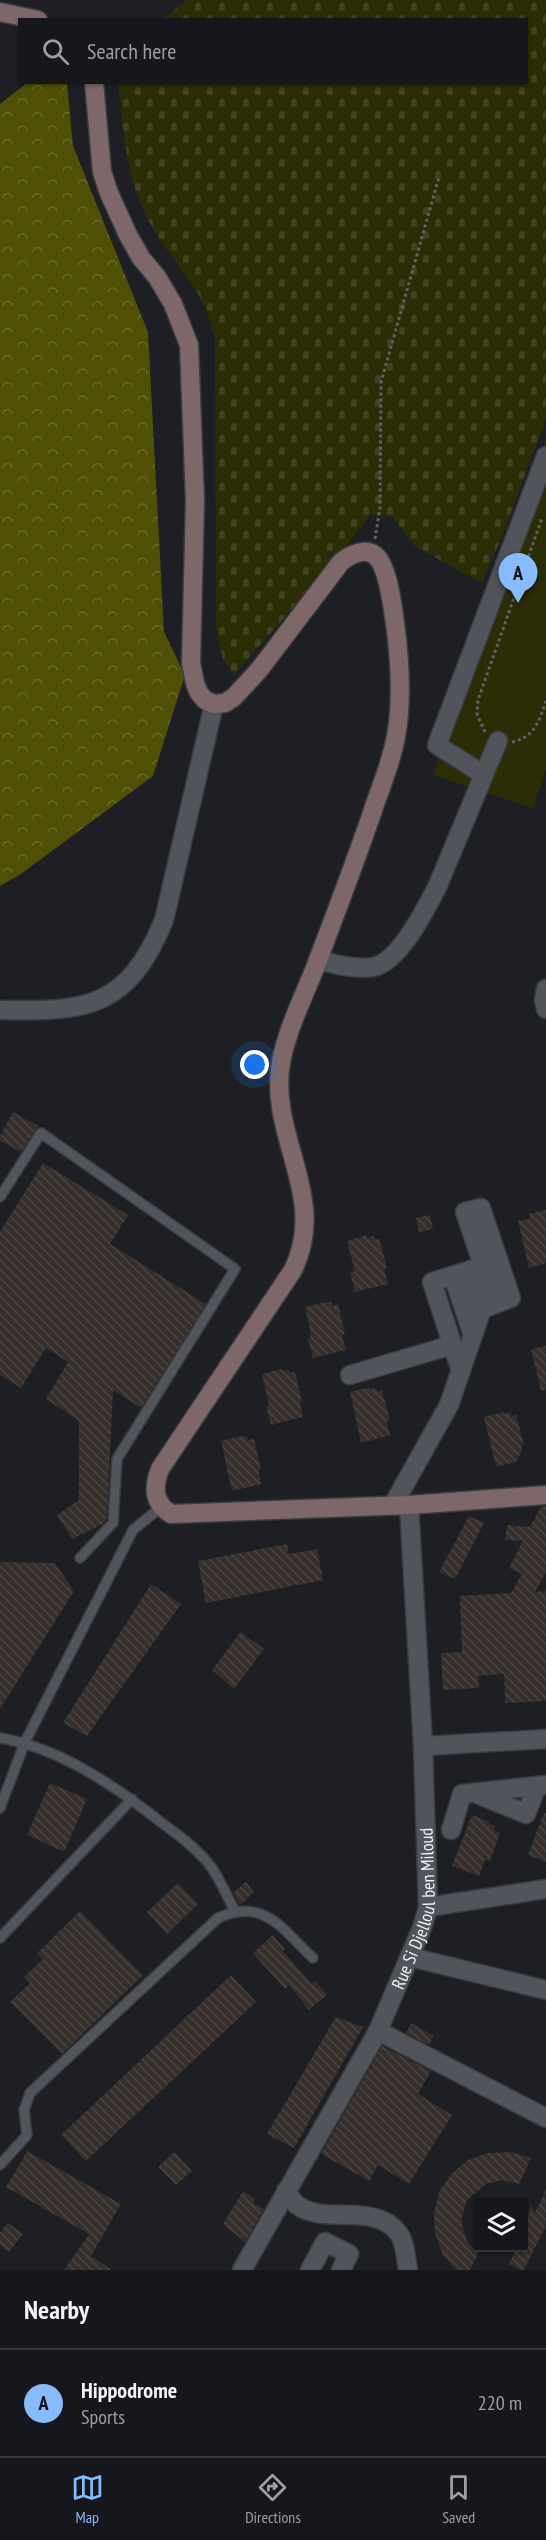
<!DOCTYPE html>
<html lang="en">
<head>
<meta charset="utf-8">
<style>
  body { margin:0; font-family:"PT Sans Narrow",sans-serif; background:#232429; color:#f1f3f6 }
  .controls { position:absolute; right:18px; bottom:18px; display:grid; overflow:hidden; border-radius:0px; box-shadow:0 2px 4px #0004 }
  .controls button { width:54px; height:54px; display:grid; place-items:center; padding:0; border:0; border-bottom:2px solid #35363b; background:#16171c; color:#f1f3f6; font:30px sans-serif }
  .you { position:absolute; left:255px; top:1065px; width:21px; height:21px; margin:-15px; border:4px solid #fff; border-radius:50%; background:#1a73e8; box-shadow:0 0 0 9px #1a73e833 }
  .badge { display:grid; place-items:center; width:39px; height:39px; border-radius:50%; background:#87bbfb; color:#111; font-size:20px; font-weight:700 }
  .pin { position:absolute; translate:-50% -50px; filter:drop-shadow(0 2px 3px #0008) }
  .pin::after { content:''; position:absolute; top:32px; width:21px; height:18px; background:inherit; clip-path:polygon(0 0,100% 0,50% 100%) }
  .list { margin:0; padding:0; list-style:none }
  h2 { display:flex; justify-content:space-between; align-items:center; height:78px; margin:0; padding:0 24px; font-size:26px }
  h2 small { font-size:20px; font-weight:400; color:#9e9fa3 }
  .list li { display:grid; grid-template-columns:39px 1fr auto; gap:18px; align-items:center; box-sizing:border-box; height:108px; padding:0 24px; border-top:2px solid #35363b }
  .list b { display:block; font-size:22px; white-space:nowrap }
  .list p { margin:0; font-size:20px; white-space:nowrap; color:#9e9fa3 }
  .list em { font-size:20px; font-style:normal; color:#9e9fa3 }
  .icon { flex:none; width:33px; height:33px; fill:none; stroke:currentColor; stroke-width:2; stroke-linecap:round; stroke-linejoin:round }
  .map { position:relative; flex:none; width:546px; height:2270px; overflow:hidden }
  .search { position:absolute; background:#16171c; box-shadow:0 2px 4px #0004; left:18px; right:18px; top:18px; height:66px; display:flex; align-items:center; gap:15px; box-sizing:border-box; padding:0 21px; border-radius:0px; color:#9e9fa3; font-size:22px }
  .sheet { height:186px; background:#16171c }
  nav { display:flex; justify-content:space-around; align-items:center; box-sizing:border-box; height:84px; border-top:2px solid #35363b; background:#16171c; font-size:16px; color:#9e9fa3 }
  nav a { display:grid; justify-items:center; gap:3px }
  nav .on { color:#87bbfb }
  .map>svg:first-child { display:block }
  .forest { fill:url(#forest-crowns) }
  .cemetery { fill:url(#cemetery-stones) }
  .pitch { fill:#2c2d07 }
  .building { fill:url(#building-back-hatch) }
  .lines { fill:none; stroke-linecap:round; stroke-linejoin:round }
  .service-casing { stroke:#3a3c41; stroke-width:12 }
  .minor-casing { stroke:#3a3c41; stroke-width:21 }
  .tertiary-casing { stroke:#3a3c41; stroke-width:21 }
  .secondary-casing { stroke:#3a3c41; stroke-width:21 }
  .path { stroke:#5f6166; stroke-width:3; stroke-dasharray:3 3; stroke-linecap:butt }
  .service { stroke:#52545c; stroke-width:9 }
  .minor { stroke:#52545c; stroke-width:18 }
  .tertiary { stroke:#52545c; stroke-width:18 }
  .secondary { stroke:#7e6769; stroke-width:18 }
  .labels { text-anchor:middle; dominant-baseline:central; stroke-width:4.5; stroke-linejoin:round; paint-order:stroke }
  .street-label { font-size:18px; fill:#f0f2f6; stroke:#08090c }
</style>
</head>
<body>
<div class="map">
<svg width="546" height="2270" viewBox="0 0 546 2270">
  <defs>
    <pattern id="forest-crowns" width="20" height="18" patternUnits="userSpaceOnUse" patternTransform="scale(1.5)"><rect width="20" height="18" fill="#4f4f06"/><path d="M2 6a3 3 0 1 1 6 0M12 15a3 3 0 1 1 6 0" fill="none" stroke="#69692b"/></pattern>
    <pattern id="cemetery-stones" width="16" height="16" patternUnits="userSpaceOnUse" patternTransform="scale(1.5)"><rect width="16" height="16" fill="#2c2d07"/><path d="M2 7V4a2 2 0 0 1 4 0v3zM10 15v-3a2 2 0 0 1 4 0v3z" fill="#414220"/></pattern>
    <pattern id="building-back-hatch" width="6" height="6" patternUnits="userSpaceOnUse" patternTransform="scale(1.5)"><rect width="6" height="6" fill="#362f2b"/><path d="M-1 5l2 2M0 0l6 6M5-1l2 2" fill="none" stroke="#4a4340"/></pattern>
  </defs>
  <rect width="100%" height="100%" fill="#1d1f25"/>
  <path class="forest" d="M27 83 67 84 73 146 148 332 164 632 185 675 153 776 21 874 0 886V104Z"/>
  <path class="cemetery" d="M187 0H546V418L505 529 482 583 414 546 393 517 370 515 340 554 234 675 223 659 216 629 215 340C205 287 175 268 151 225 125 178 124 134 118 83L526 82V20L163 19Z"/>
  <path class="pitch" d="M546 438V769L533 808 433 775Z"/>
  <path class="building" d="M13 1112 38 1126 21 1152 0 1141V1136Z
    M43 1163 128 1215 110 1244 206 1304 141 1408 113 1390 107 1517 103 1524 72 1539 57 1515 79 1500V1421L46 1399 68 1362 46 1348 21 1388 0 1375V1232Z
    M546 1210V1263L529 1268 518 1221 530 1219 529 1214Z
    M430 1215 433 1229 419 1232 416 1218Z
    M367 1235V1238L374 1236V1240L379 1238 387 1268 384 1269 388 1284 355 1292 350 1272H354L353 1264 347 1241Z
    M325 1302H331L332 1306 338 1304 345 1334 342 1335 346 1350 313 1358 308 1339 311 1338 310 1330 305 1307Z
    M546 1346V1390L541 1391 531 1349Z
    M282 1369 283 1371 289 1370 290 1373 295 1372 302 1402H300L303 1417 271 1425 266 1406 269 1405 262 1374Z
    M370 1387V1389L376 1388 377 1392 382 1390 390 1420 387 1421 390 1435 361 1443 350 1392Z
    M504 1412V1414L510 1412 511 1416 516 1415 524 1444 521 1445 522 1450 516 1462 496 1467 484 1417Z
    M241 1436H247L248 1440 254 1439 261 1469H258L261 1484 232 1491 221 1441Z
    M546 1506V1573L535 1592 546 1591V1701L505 1703 504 1674 478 1676 479 1688 443 1690 441 1653 462 1652 460 1596 511 1593 522 1574 509 1568 523 1541 505 1540 507 1525 530 1527 541 1507Z
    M469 1516 484 1523 455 1579 439 1572Z
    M287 1544 289 1554 317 1549 323 1580 206 1603 198 1561Z
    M0 1562 55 1563 74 1591 0 1709Z
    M151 1584 181 1604 87 1736 63 1723Z
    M241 1632 264 1649 234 1689 212 1670Z
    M50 1783 87 1799 64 1852 27 1835Z
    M544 1813H546V1862L528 1855Z
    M472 1815 490 1822 489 1824 495 1826 494 1830 500 1833 490 1861 485 1860 479 1876 452 1866Z
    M246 1882 254 1892 240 1905 233 1893Z
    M178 1883 198 1904 167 1934 147 1912Z
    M80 1911 143 1975 62 2054 10 2002 30 1983 24 1977 43 1959 37 1953Z
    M273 1935 285 1949 283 1951 312 1984 315 1981 327 1995 309 2010 289 1985 285 1989 253 1953Z
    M231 1975 256 2002 86 2161 61 2135Z
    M336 2017 363 2027 294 2148 267 2134Z
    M411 2023 434 2036 429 2045 406 2033Z
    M382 2046 431 2071 418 2094 452 2115 409 2184 378 2165 369 2181 321 2154Z
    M27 2151 121 2204 91 2256 112 2270H64L89 2234 6 2187Z
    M174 2152 192 2171 176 2185 158 2167Z
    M510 2152 531 2158 519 2184 502 2180 486 2184 467 2200 462 2217V2225L467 2241 478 2254 470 2270H456L443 2255 435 2234 434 2213 439 2192 451 2174 468 2160 488 2153Z
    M546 2190V2226L524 2270H521L509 2264 517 2247H524V2229L531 2205 535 2213Z
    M243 2191 255 2199 253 2203 264 2209 245 2242 223 2224Z
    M8 2223 23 2234 9 2252 0 2245V2233Z"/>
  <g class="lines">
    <defs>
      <path id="service" d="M0 1197 41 1133 235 1269 117 1459 113 1523 80 1558
        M0 1738C60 1748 115 1786 162 1823 178 1835 195 1847 208 1863 219 1876 226 1895 235 1911
        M0 1808 25 1742 133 1530 160 1508
        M0 1938 132 1799
        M0 2165 27 2135 24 2110 30 2093 218 1918C264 1897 282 1929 313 1958"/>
      <g id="minor">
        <path d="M484 775 437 745 546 456"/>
        <path d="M318 960C335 964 356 970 373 967 399 963 427 907 438 885L498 741"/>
        <path d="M546 989 544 1000 546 1009"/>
        <path d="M470 1270 482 1309"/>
        <path d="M453 1276 473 1335"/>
        <path d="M461 1371 432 1282 484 1266"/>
        <path d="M350 1375 452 1345"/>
        <path d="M393 1505 449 1405 482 1309 511 1298 481 1208 465 1212 496 1304"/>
        <path d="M423 1746 546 1739"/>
        <path d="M477 1794 526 1814 537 1786"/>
        <path d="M451 1830 462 1794 546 1785"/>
        <path d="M428 1907 546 1889"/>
        <path d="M410 1957 546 1990"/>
        <path d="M378 2031 546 2118"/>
        <path d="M286 2191C289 2195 293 2202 297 2205 325 2226 376 2201 399 2234 405 2242 406 2259 408 2270"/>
        <path id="s1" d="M242 2270 378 2031 423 1925 428 1907 423 1746 409 1505"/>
        <path d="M310 2270 325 2242 349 2254 341 2270"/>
      </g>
      <path id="tertiary" d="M0 1010C87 1012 128 1008 164 920L214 704"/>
      <path id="secondary" d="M0 12 38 20
        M94 82 102 172 109 193 128 235 141 258 157 277 173 304 189 345 195 501 191 663 195 683 199 693 205 700 214 704 225 703 234 697 259 670 341 562C355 551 373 545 382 565 390 582 392 604 395 623 400 660 403 699 396 736 392 761 381 786 373 810 355 863 335 915 315 968 303 998 287 1030 281 1062 268 1137 329 1196 293 1270L160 1469C153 1487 153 1503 171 1514L409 1505 546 1495"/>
    </defs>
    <use href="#service" class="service-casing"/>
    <use href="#minor" class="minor-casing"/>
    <use href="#tertiary" class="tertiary-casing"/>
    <use href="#secondary" class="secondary-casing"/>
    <path class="path" d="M375 539 380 507 381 382 439 177
      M485 732 477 714 478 700 542 518
      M512 742C535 737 539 721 546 701"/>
    <use href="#service" class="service"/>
    <use href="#minor" class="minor"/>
    <use href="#tertiary" class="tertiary"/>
    <use href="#secondary" class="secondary"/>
  </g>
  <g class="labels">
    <g class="street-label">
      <text stroke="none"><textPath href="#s1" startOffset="405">Rue Si Djelloul ben Miloud</textPath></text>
    </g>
  </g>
</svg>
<div class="controls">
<button><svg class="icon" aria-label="layers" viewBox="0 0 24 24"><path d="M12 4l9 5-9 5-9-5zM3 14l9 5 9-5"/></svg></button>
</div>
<div class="you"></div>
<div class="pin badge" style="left:518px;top:603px">A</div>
<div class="search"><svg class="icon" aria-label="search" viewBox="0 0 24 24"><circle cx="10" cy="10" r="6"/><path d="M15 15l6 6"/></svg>Search here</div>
</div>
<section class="sheet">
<h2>Nearby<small></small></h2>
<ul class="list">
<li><span class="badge">A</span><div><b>Hippodrome</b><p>Sports</p></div><em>220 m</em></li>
</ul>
</section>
<nav>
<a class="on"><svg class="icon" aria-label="map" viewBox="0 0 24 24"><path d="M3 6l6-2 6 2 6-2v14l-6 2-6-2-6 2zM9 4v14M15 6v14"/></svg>Map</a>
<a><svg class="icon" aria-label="directions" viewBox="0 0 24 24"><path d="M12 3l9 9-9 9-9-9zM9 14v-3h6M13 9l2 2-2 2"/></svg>Directions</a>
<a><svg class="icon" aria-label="saved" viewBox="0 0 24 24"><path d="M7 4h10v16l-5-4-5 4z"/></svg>Saved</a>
</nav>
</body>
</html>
